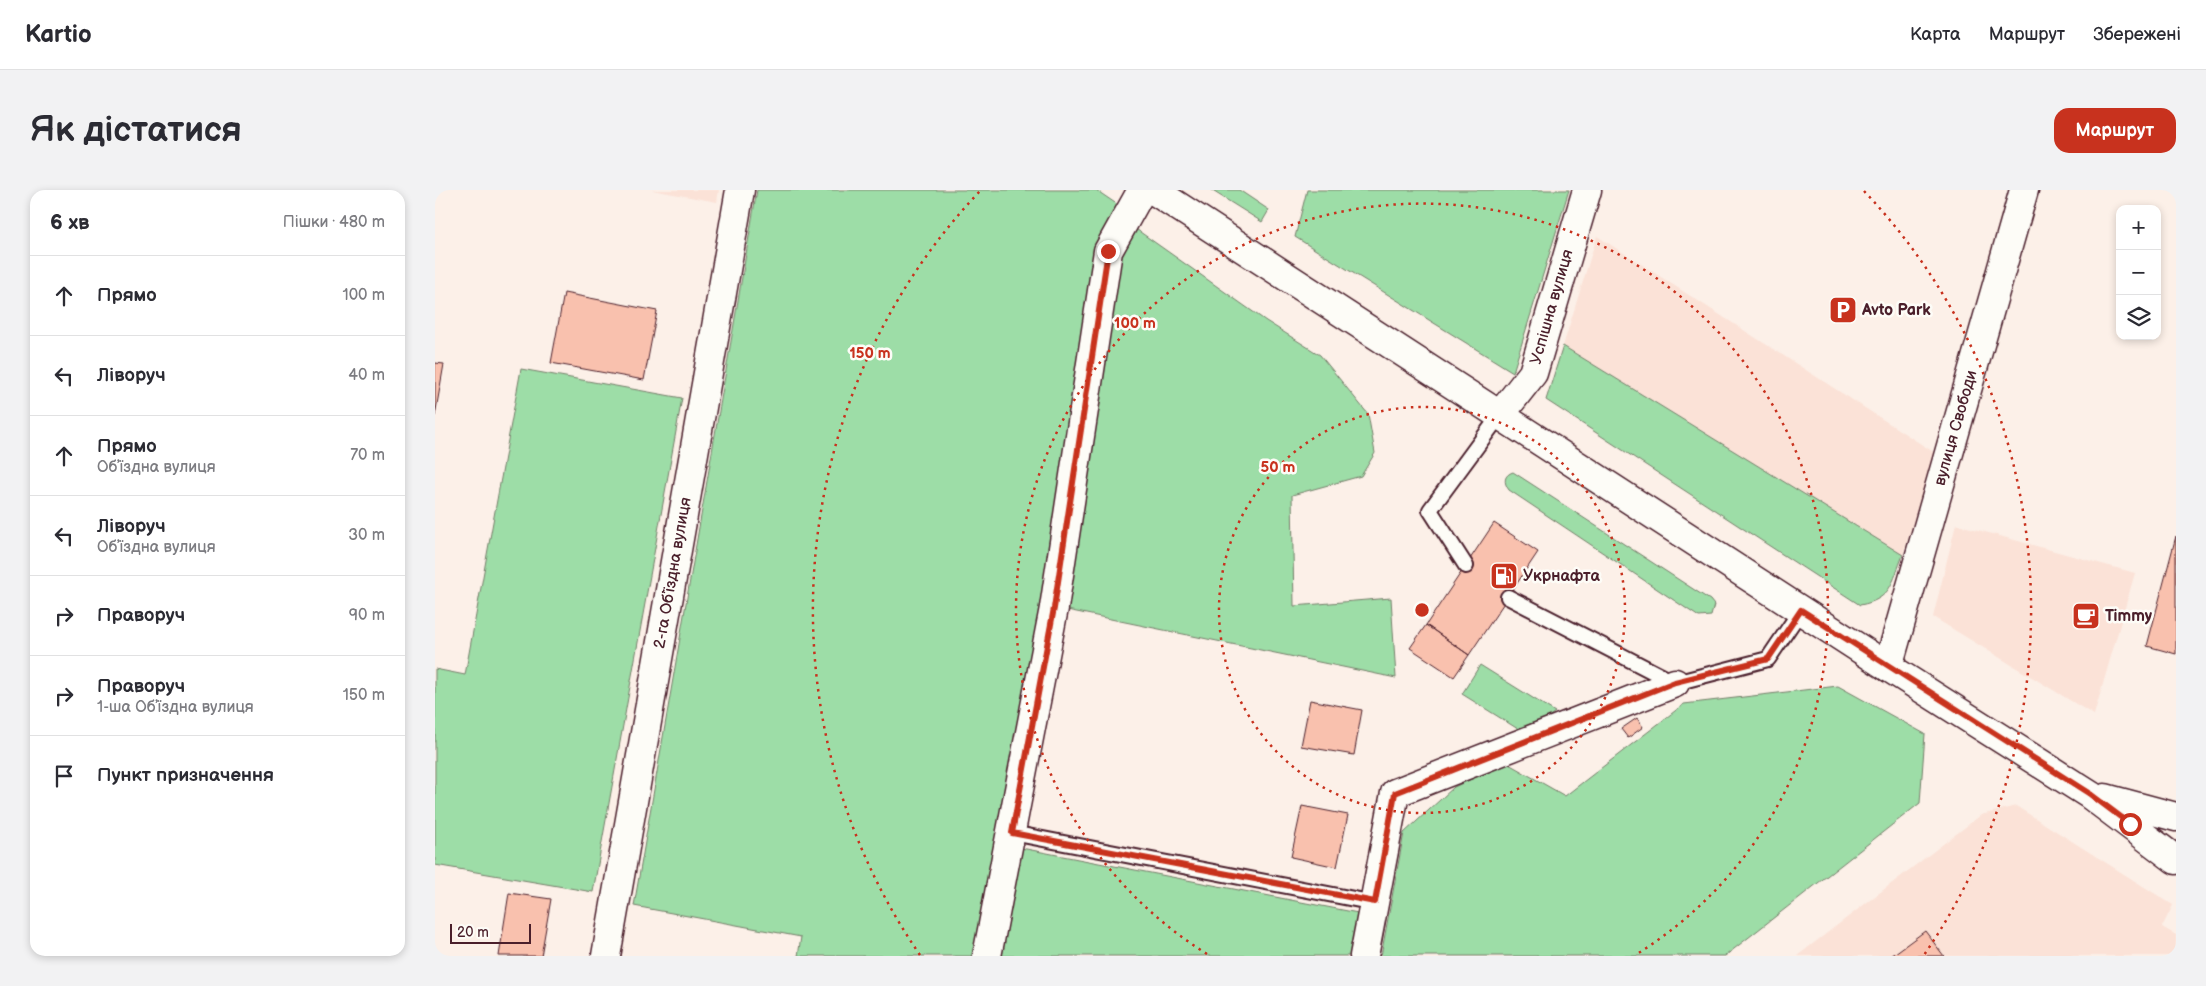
<!DOCTYPE html>
<html lang="uk">
<head>
<meta charset="utf-8">
<style>
  body { margin:0; font-family:"Balsamiq Sans",sans-serif; background:#f2f2f3; color:#2b2b33 }
  .controls { position:absolute; right:15px; top:15px; display:grid; overflow:hidden; border-radius:10px; box-shadow:0 2px 8px #0003 }
  .controls button { width:45px; height:45px; display:grid; place-items:center; padding:0; border:0; border-bottom:1px solid #e1e1e2; background:#fff; color:#2b2b33; font:25px sans-serif }
  .scale { position:absolute; left:15px; bottom:12px; width:81px; box-sizing:border-box; padding-left:5px; border:2px solid #4a1f2b; border-top:0; font-size:14px; line-height:18px; white-space:nowrap; color:#4a1f2b; -webkit-text-stroke:4px #fdfcf7; paint-order:stroke }
  .stop { position:absolute; width:15px; height:15px; margin:-11px; border:4px solid #c8321e; border-radius:50%; background:#fff }
  .stop.end { background:#c8321e; border-color:#fff; box-shadow:0 1px 5px #0008 }
  .list { margin:0; padding:0; list-style:none }
  h2 { display:flex; justify-content:space-between; align-items:center; height:65px; margin:0; padding:0 20px; font-size:21px }
  h2 small { font-size:16px; font-weight:400; color:#7c7c81 }
  .list li { display:grid; grid-template-columns:32px 1fr auto; gap:15px; align-items:center; box-sizing:border-box; height:80px; padding:0 20px; border-top:1px solid #e1e1e2 }
  .list b { display:block; font-size:19px; white-space:nowrap }
  .list p { margin:0; font-size:16px; white-space:nowrap; color:#7c7c81 }
  .list em { font-size:16px; font-style:normal; color:#7c7c81 }
  .icon { flex:none; width:28px; height:28px; fill:none; stroke:currentColor; stroke-width:2; stroke-linecap:round; stroke-linejoin:round }
  .map { position:relative; flex:none; width:1741px; height:766px; overflow:hidden; border-radius:15px }
  header { display:flex; align-items:center; gap:30px; box-sizing:border-box; height:70px; padding:0 25px; background:#fff; border-bottom:1px solid #e1e1e2 }
  header strong { font-size:24px }
  nav { display:flex; gap:28px; margin-inline-start:auto; font-size:18px }
  .intro { display:flex; align-items:center; justify-content:space-between; box-sizing:border-box; height:120px; padding:0 30px }
  h1 { margin:0; font-size:35px }
  .button { padding:12px 22px; border-radius:15px; background:#c8321e; color:#fff; font-size:18px; font-weight:700 }
  main { display:flex; gap:30px; padding:0 30px }
  aside { flex:1; background:#fff; border-radius:15px; box-shadow:0 2px 8px #0003 }
  .map>svg:first-child { display:block }
  .built { fill:#fbe2d7 }
  .green { fill:#9ddda7; stroke:#747e69 }
  .building { fill:#f9c1ae; stroke:#4a1f2b }
  .lines { fill:none; stroke-linecap:round; stroke-linejoin:round }
  .lane-casing { stroke:#4a1f2b; stroke-width:18 }
  .street-casing { stroke:#4a1f2b; stroke-width:31 }
  .primary-casing { stroke:#4a1f2b; stroke-width:31 }
  .lane { stroke:#fdfcf7; stroke-width:14 }
  .street { stroke:#fdfcf7; stroke-width:28 }
  .primary { stroke:#fdfcf7; stroke-width:28 }
  .route { stroke:#c8321e; stroke-width:6 }
  .ring { fill:none; stroke:#c8321e; stroke-width:2.5; stroke-dasharray:2.5 5 }
  .labels { text-anchor:middle; dominant-baseline:central; stroke-width:5; stroke-linejoin:round; paint-order:stroke }
  .street-label { font-size:16px; fill:#4a1f2b; stroke:#fdfcf7 }
  .poi-label { font-size:16px; font-weight:bold; fill:#4a1f2b; stroke:#fdfcf7; text-anchor:start }
  .centre { fill:#c8321e; stroke:#fdfcf7; stroke-width:2.5 }
  .ring-label { font-size:15px; text-anchor:middle; font-weight:bold; fill:#c8321e; stroke:#fdfcf7; stroke-width:5; stroke-linejoin:round; paint-order:stroke }
</style>
</head>
<body>
<header>
<strong>Kartio</strong>
<nav><a>Карта</a><a>Маршрут</a><a>Збережені</a></nav>
</header>
<div class="intro"><h1>Як дістатися</h1><a class="button">Маршрут</a></div>
<main>
<aside>
<h2>6 хв<small>Пішки · 480 m</small></h2>
<ul class="list">
<li><svg class="icon" aria-label="ahead" viewBox="0 0 24 24"><path d="M12 20V5M6 11l6-6 6 6"/></svg><div><b>Прямо</b></div><em>100 m</em></li>
<li><svg class="icon" aria-label="left" viewBox="0 0 24 24"><path d="M17 20v-9H6M10 6l-5 5 5 5"/></svg><div><b>Ліворуч</b></div><em>40 m</em></li>
<li><svg class="icon" aria-label="ahead" viewBox="0 0 24 24"><path d="M12 20V5M6 11l6-6 6 6"/></svg><div><b>Прямо</b><p>Обʼїздна вулиця</p></div><em>70 m</em></li>
<li><svg class="icon" aria-label="left" viewBox="0 0 24 24"><path d="M17 20v-9H6M10 6l-5 5 5 5"/></svg><div><b>Ліворуч</b><p>Обʼїздна вулиця</p></div><em>30 m</em></li>
<li><svg class="icon" aria-label="right" viewBox="0 0 24 24"><path d="M7 20v-9h11M14 6l5 5-5 5"/></svg><div><b>Праворуч</b></div><em>90 m</em></li>
<li><svg class="icon" aria-label="right" viewBox="0 0 24 24"><path d="M7 20v-9h11M14 6l5 5-5 5"/></svg><div><b>Праворуч</b><p>1-ша Обʼїздна вулиця</p></div><em>150 m</em></li>
<li><svg class="icon" aria-label="arrive" viewBox="0 0 24 24"><path d="M6 21V4h12l-3 4 3 4H6"/></svg><div><b>Пункт призначення</b></div></li>
</ul>
</aside>
<div class="map">
<svg width="1741" height="766" viewBox="0 0 1741 766">
  <rect width="100%" height="100%" fill="#fcf0e8"/>
  <filter id="ink" filterUnits="userSpaceOnUse"><feTurbulence type="fractalNoise" baseFrequency=".02" numOctaves="2"/><feDisplacementMap in="SourceGraphic" scale="10" xChannelSelector="R" yChannelSelector="G"/><feConvolveMatrix kernelMatrix="1 2 1 2 8 2 1 2 1" color-interpolation-filters="sRGB"/></filter>
  <g filter="url(#ink)">
    <path class="built" d="M217 0H284L282 12Z
      M1162 46 1500 263 1468 365 1128 156Z
      M1521 334 1700 383 1659 525 1498 427Z
      M1581 616 1738 715 1727 737 1741 745V766H1362L1546 625Z"/>
    <path class="green" d="M322 0H661L686 17 540 766H363L366 747 199 716Z
      M776 0H804L834 20 827 32Z
      M872 0H1134L1078 182 860 47Z
      M698 37 831 131 885 165 933 224 940 263 926 286 857 305 859 416 956 408 961 488 632 420 682 64Z
      M1128 156 1468 365C1457 392 1457 409 1425 415L1111 210Z
      M86 179 247 208 158 702 0 675V479L30 485Z
      M1078 282 1275 410 1279 415 1276 426 1264 427 1074 300C1068 292 1069 285 1078 282Z
      M1045 475 1120 522 1091 544 1027 504Z
      M1403 496 1490 544 1485 613 1290 766H946L969 643 1019 597 1072 573 1130 606 1249 514Z
      M586 658 923 723 915 766H564Z"/>
    <path class="building" d="M129 103 222 121 209 190 116 173Z
      M0 173 9 174 0 226Z
      M1059 333 1103 362 1034 465 991 435Z
      M1741 346V464L1712 456Z
      M991 435 1034 465 1019 487 975 458Z
      M875 510 927 520 919 565 866 556Z
      M1202 528 1208 537 1193 548 1186 539Z
      M867 616 913 625 902 677 856 667Z
      M74 703 116 709 106 766H64Z
      M1490 741 1509 766H1456Z"/>
    <g class="lines">
      <defs>
        <path id="lane" d="M1031 376 995 320 1065 225
          M1073 407 1240 493 1333 469 1366 420
          M577 643 940 713"/>
        <path id="street" d="M1065 225 1098 183 1152 0
          M1453 477 1589 0
          M171 766 305 0
          M552 766 619 418 673 61 707 0
          M929 766 960 603 1240 493"/>
        <path id="primary" d="M718 0 1453 477 1655 605 1741 670
          M1670 608 1741 627"/>
      </defs>
      <use href="#lane" class="lane-casing"/>
      <use href="#street" class="street-casing"/>
      <use href="#primary" class="primary-casing"/>
      <use href="#lane" class="lane"/>
      <use href="#street" class="street"/>
      <use href="#primary" class="primary"/>
    </g>
  </g>
  <g class="lines" filter="url(#ink)">
    <path class="route" d="M673 61 619 418 577 643 940 712 960 603 1240 492 1333 469 1366 420 1655 604 1695 634"/>
  </g>
  <g class="ring">
    <circle cx="987" cy="420" r="203"/>
    <path d="M772 764A406 406 0 1 1 1202 764"/>
    <path d="M485 765A609 609 0 0 1 545 1M1429 1A609 609 0 0 1 1489 765"/>
  </g>
  <defs>
    <symbol id="parking-square" viewBox="-11 -11 22 22"><rect x="-9" y="-9" width="18" height="18" rx="4" fill="#c8321e" stroke="#fdfcf7"/><path d="M-3.5-5.5H1a3.5 3.5 0 0 1 0 7H-1V5.5H-3.5ZM-1-3.4V-.6H.8a1.4 1.4 0 0 0 0-2.8Z" fill="#fff"/></symbol>
    <symbol id="fuel-square" viewBox="-11 -11 22 22"><rect x="-9" y="-9" width="18" height="18" rx="4" fill="#c8321e" stroke="#fdfcf7"/><path d="M-5.5-6h7V0h2V4h1.3V-2.5L3-4.5l.8-.8L6-3V5H2.5V1h-1V6h-7ZM-4.2-4.7v3.2H.2V-4.7Z" fill="#fff"/></symbol>
    <symbol id="cafe-square" viewBox="-11 -11 22 22"><rect x="-9" y="-9" width="18" height="18" rx="4" fill="#c8321e" stroke="#fdfcf7"/><path d="M-5.5-4.5H6V0H3Q3 3.5 0 3.5H-2.5Q-5.5 3.5-5.5 0ZM3-3.2v2h1.7v-2ZM-6 4.5H4V6H-6Z" fill="#fff"/></symbol>
  </defs>
  <g fill-rule="evenodd">
    <use href="#parking-square" x="1392" y="104" width="32" height="32"/>
    <use href="#fuel-square" x="1053" y="370" width="32" height="32"/>
    <use href="#cafe-square" x="1635" y="410" width="32" height="32"/>
  </g>
  <g class="labels">
    <g class="street-label">
      <text transform="translate(1117 117) rotate(-74)">Успішна вулиця</text>
      <text transform="translate(1521 238) rotate(-74)">вулиця Свободи</text>
      <text transform="translate(238 383) rotate(-80)">2-га Обʼїздна вулиця</text>
    </g>
    <g class="poi-label">
      <text x="1427" y="120">Avto Park</text>
      <text x="1088" y="386">Укрнафта</text>
      <text x="1670" y="426">Timmy</text>
    </g>
  </g>
  <circle cx="987" cy="420" r="8" class="centre"/>
  <g class="ring-label">
    <text x="700" y="138">100 m</text>
    <text x="435" y="168">150 m</text>
    <text x="843" y="282">50 m</text>
  </g>
</svg>
<div class="controls">
<button>+</button>
<button>−</button>
<button><svg class="icon" aria-label="layers" viewBox="0 0 24 24"><path d="M12 4l9 5-9 5-9-5zM3 14l9 5 9-5"/></svg></button>
</div>
<div class="scale">20 m</div>
<div class="stop" style="left:1695px;top:634px"></div>
<div class="stop end" style="left:673px;top:61px"></div>
</div>
</main>
</body>
</html>
